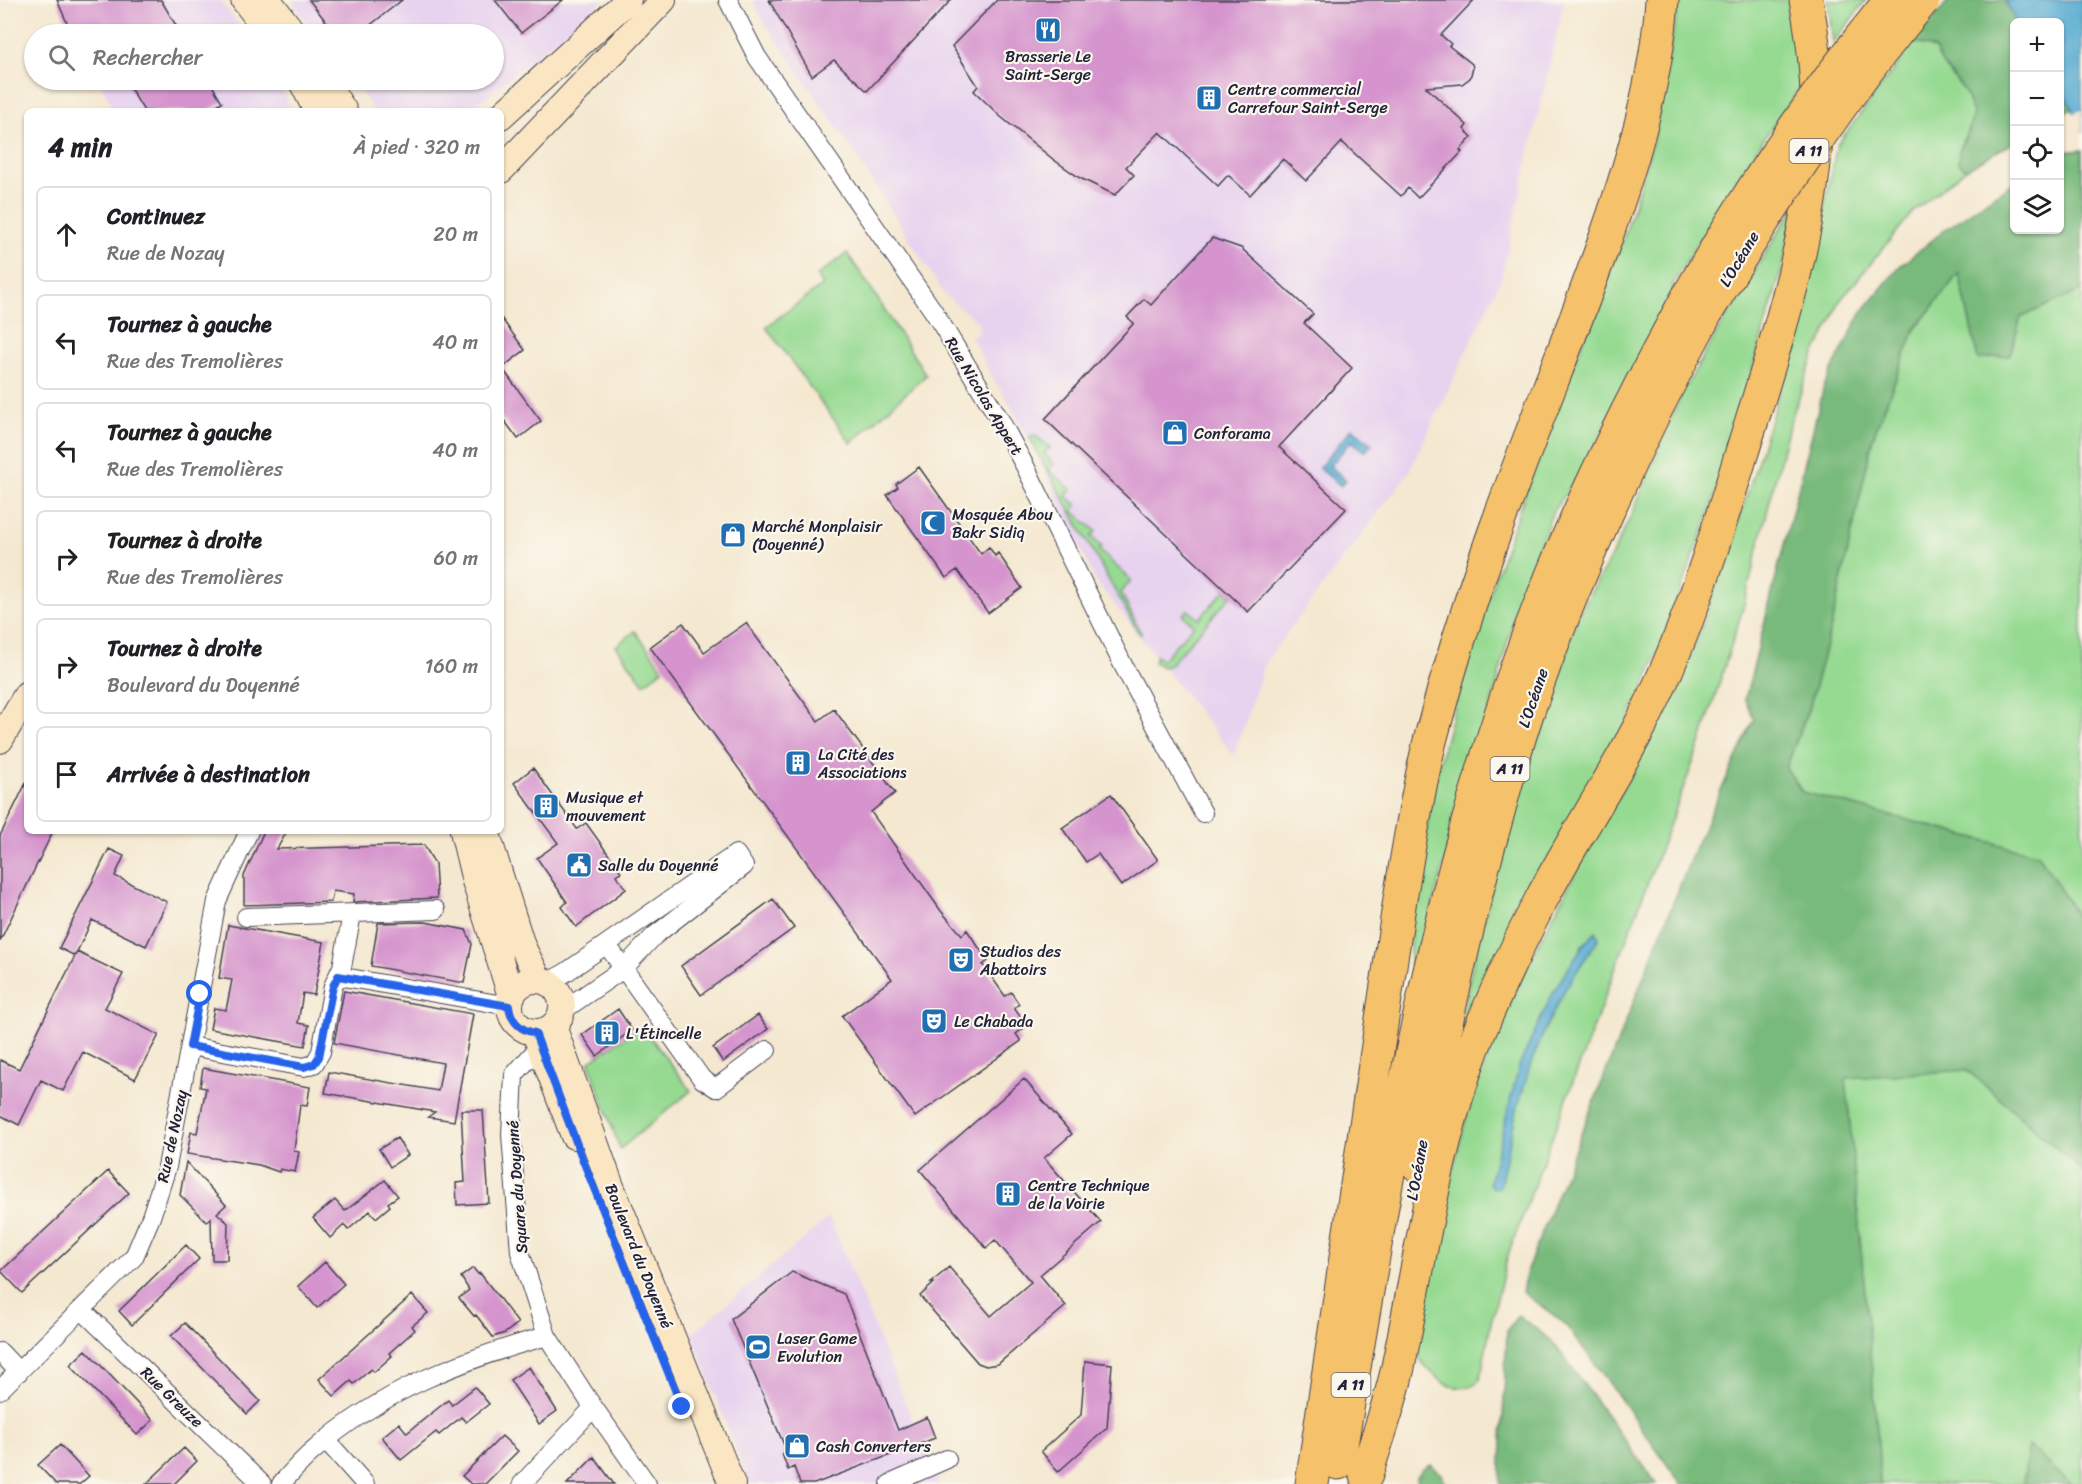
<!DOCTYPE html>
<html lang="fr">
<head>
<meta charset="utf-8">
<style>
  body { margin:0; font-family:Sriracha,sans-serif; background:#f6f6f6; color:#202124 }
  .controls { position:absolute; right:18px; top:18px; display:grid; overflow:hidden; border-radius:9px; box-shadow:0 2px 4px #0004 }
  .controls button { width:54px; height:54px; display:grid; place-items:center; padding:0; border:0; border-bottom:2px solid #e0e0e0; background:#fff; color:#202124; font:30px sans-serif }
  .stop { position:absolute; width:18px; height:18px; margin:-14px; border:4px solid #2563eb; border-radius:50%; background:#fff }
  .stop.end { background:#2563eb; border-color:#fff; box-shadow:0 2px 6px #0008 }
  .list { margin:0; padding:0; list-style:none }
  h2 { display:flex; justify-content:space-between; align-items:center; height:78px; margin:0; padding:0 24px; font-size:26px }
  h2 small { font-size:20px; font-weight:400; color:#757577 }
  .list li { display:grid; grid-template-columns:39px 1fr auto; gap:18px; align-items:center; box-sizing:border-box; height:96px; margin:0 12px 12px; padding:0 12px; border:2px solid #e0e0e0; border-radius:9px }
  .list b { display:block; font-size:22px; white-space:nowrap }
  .list p { margin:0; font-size:20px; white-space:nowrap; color:#757577 }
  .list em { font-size:20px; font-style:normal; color:#757577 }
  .icon { flex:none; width:33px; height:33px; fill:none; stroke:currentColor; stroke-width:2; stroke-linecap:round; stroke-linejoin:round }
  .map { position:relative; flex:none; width:2082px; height:1484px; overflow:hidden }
  .search { position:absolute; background:#fff; box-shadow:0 2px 4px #0004; left:24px; top:24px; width:480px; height:66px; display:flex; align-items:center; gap:15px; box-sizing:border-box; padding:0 21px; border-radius:33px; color:#757577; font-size:22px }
  .panel { position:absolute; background:#fff; box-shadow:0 2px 4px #0004; left:24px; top:108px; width:480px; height:726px; border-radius:9px }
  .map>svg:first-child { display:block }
  .built { fill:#e7d2ef }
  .green { fill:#96da92; stroke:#5c7e66; stroke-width:1.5 }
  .forest { fill:#78ba7c; stroke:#4d6e5c; stroke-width:1.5 }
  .water { fill:#54aad1; stroke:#3b6686; stroke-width:1.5 }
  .pier { fill:#f4e8d0 }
  .building { fill:#d594cd }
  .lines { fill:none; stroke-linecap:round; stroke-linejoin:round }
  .street-casing { stroke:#424051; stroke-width:20 }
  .secondary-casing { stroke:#424051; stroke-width:28 }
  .highway-casing { stroke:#424051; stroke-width:35 }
  .street { stroke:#fff; stroke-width:18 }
  .secondary { stroke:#fbe6c4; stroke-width:26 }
  .highway { stroke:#f5c16b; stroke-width:33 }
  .highway-bridge-casing { stroke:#424051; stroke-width:35; stroke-linecap:butt }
  .highway-bridge { stroke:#f5c16b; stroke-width:33 }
  .route { stroke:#2563eb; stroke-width:8 }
  .labels { text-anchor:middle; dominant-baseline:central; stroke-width:4.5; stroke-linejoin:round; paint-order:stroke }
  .shield { fill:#fbf7ec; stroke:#636270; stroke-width:1.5 }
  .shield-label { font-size:15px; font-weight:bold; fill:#22223b }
  .poi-label { font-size:16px; fill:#22223b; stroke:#fbf7ec; text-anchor:start }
  .street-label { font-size:16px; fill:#22223b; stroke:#fbf7ec }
</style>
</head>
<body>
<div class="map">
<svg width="2082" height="1484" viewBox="0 0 2082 1484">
  <rect width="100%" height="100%" fill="#fbf7ec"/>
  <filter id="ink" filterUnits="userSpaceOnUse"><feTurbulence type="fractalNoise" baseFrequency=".0167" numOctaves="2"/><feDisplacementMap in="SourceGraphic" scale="12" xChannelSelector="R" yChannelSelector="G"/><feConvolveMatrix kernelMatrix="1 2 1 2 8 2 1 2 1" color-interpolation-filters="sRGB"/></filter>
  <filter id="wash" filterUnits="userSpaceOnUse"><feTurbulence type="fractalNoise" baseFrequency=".008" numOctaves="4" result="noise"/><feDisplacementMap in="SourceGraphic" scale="24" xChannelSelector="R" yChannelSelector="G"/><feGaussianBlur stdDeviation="1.35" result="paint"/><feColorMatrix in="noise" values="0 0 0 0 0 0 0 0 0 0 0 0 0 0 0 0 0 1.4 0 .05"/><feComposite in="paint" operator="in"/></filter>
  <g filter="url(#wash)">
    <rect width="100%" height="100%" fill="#f4e8d0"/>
    <path class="built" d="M66 0H219L247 34H80Z
      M291 0H602L590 14 467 111H375L351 80H494V34H315Z
      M754 0H1564L1501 279 1409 472 1265 662 1234 756 1096 581 1029 439 1005 396 991 375 971 336 978 333 979 323 944 294 856 155 760 16Z
      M99 80H276L293 111H114Z
      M829 1217 939 1484H749L692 1334Z"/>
    <path class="green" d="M1679 0H1793L1803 84C1755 148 1712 217 1672 286L1674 288 1582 471 1553 511 1517 604 1497 683 1428 920 1410 971V922L1437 771 1473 639 1552 419 1626 231 1654 138Z
      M1828 0H1866L1833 43Z
      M1914 42 1935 49 1943 65 1964 90 1974 113 1969 130 1962 141 1958 162 1966 169 1913 212 1839 302 1833 318 1814 355 1789 425 1743 608 1701 741 1508 1255 1491 1322 1480 1380C1453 1401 1431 1374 1415 1353L1447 1191 1470 1104 1495 1034 1536 948 1582 861 1643 753 1694 648 1733 539 1774 410 1807 290 1837 145Z
      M1796 204 1783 266 1709 515 1644 688 1453 1063 1474 957 1520 782 1579 613 1610 559 1632 514 1680 397 1723 322Z
      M847 253 872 290 926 375 851 443 766 327 823 285 817 276Z
      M1959 273 1978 359 2021 317 2082 290V924L2039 855 1802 792 1786 768 1810 705 1832 622 1873 437 1915 329Z
      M1034 435 1050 447 1044 454 1054 464 1049 470 1071 489 1066 496 1077 505 1073 511 1096 531 1091 537 1102 547 1099 550 1131 580 1121 593 1142 635 1138 632 1029 437Z
      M1225 590 1231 596 1169 666 1162 667 1154 662 1156 656 1162 660 1194 625 1183 615 1188 610 1199 619Z
      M635 631 663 669 644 684 616 646Z
      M642 1026 691 1091 620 1149 589 1062Z
      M1967 1070 2082 1170V1484H2071L2029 1446 2023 1484H1880L1878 1441 1845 1078Z"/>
    <path class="forest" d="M1949 0H2005L2016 22H2014V142L1966 169 1958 162 1959 151 1969 130 1973 113 1964 90 1943 65 1935 49 1914 42Z
      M2060 83 2072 109 2060 116Z
      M2082 150V290L2021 317 2010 355 1978 359 1959 273 1915 329 1873 437 1832 622 1810 705 1786 768 1802 792 2039 855 2082 924V1170L1967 1070 1846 1078 1878 1441 1880 1484H1681L1602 1373 1564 1323 1522 1292 1527 1270 1696 845 1754 719 1745 700 1824 386 1861 313 1900 266 1946 229 2014 182V230H2060V152Z
      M1518 1315 1552 1341 1657 1484H1500L1507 1330Z
      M2029 1446 2070 1483 2071 1484H2023Z
      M1431 1465 1442 1474 1445 1484H1418L1417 1477 1422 1470Z"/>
    <path class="water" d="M2005 0H2082V132L2060 83V22H2016Z
      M1352 428 1372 444 1365 452 1351 441 1330 466 1346 480 1341 486 1319 468Z
      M1596 931 1599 938 1566 988 1545 1029 1530 1066 1517 1110 1500 1186 1493 1188 1489 1184 1519 1066 1553 992 1583 945Z"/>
    <path class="pier" d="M2082 110V135L2079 134 2071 114Z"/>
    <g id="blocks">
      <path class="building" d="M57 0H161L181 34H72Z
        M309 0H402L359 34H336Z
        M495 0H563L521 33Z
        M769 0H951L867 91 834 60 812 76Z
        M997 0H1474L1441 35 1451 44 1449 46 1472 64 1473 68 1470 78 1462 84 1426 87 1467 125 1464 129 1472 137 1460 150 1462 152 1418 198 1408 188 1401 196 1342 142 1306 181 1283 159 1250 195 1228 175 1218 186 1160 132 1126 167 1134 175 1115 195 1080 178 1054 160 1001 117 974 91 978 86 952 46Z
        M125 80H209L222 102 207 111H144Z
        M1212 238 1241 248 1313 314 1304 323 1352 368 1279 447 1346 509 1248 612 1045 419 1134 323 1127 317 1144 299 1151 305Z
        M501 318 525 350 502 368 541 421 518 439 501 416Z
        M919 467 981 554 989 547 995 556 998 553 1022 588 988 613 957 570 946 578 887 495 898 487 896 484Z
        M683 623 704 652 746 623 818 721 834 709 895 793 871 812 941 911 962 935 967 930 988 961 983 965 1005 996 1011 992 1019 1004 1014 1008 1027 1026 1016 1034 1021 1041 915 1117 842 1016 892 979 650 647Z
        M533 768 577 829 586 823 621 872 616 875 626 889 576 927 562 907 567 902 537 858 558 843 514 783Z
        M27 781V831H53L0 941V836Z
        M1111 794 1158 860 1121 886 1098 854 1086 862 1062 828Z
        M264 831H287L277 849 424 845 435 864 437 898 353 902 354 894 333 891 331 902 244 905V876Z
        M109 849 124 856 115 876 167 902 146 946 92 920 75 956 59 948Z
        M773 899 794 928 701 995 681 966Z
        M425 922 466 930 472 944 464 983 371 966 378 923Z
        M228 925 324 942 314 995 303 993 298 1023 309 1025 305 1046 210 1029 214 1008 226 1010 232 980 219 978Z
        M77 952 123 974 105 1008 159 1035 135 1079 83 1052 63 1091 41 1080 19 1125 0 1115V1060L19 1069Z
        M344 991 473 1014 454 1121 428 1117 435 1112 325 1093 329 1072 438 1091 443 1063 334 1043Z
        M618 1009 632 1030 597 1056 582 1035Z
        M758 1015 768 1029 723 1062 713 1048Z
        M203 1068 310 1087 307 1106 300 1105 294 1151 299 1152 295 1172 280 1169 279 1172 259 1165 187 1154 191 1132 197 1133 206 1088 200 1087Z
        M1024 1079 1072 1134 1044 1158 1101 1222 1040 1275 1066 1306 998 1364 986 1366 978 1363 920 1296 934 1283H931L949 1267 991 1316 1031 1282 995 1240 986 1248 920 1170Z
        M461 1110H483L489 1203 457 1205 456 1183 465 1182Z
        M397 1138 408 1155 390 1167 379 1149Z
        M186 1162 226 1205 217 1213 228 1223 227 1260H212L211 1218 207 1222 180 1195Z
        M108 1171 129 1193 22 1293 1 1271Z
        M385 1180 398 1196 388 1203 390 1206 376 1218 370 1211 348 1230 344 1225 330 1238 313 1218 335 1200 345 1211Z
        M186 1245 199 1259 132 1325 119 1311Z
        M325 1262 344 1284 317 1308 298 1286Z
        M473 1268 478 1274 480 1273 518 1323 505 1333 493 1337 476 1315 474 1316 459 1298 469 1290 461 1277Z
        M792 1272 844 1294 898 1430 927 1417 935 1438 814 1484H800L794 1467 788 1470 782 1454 787 1452 731 1319Z
        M412 1295 428 1313 412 1326 415 1330 389 1353 392 1356 374 1372 371 1369 354 1384 351 1381 334 1396 319 1379Z
        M185 1323 260 1401 247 1414 171 1336Z
        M86 1350 153 1420 137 1435 70 1365Z
        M1085 1361 1112 1364 1107 1428 1058 1472 1041 1451 1081 1415Z
        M529 1367 557 1411 539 1424 510 1380Z
        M475 1387 489 1404 466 1422 461 1417 439 1435 436 1432 401 1460 382 1437 399 1423 407 1433 448 1400 452 1405Z
        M502 1436 518 1451 485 1484H471L462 1476Z
        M60 1445 89 1476 80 1484H56L38 1465Z
        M184 1448 197 1461 174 1484H146Z
        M594 1457 614 1484H567Z"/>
    </g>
  </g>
  <g filter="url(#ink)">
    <use href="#blocks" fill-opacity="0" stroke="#424051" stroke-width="1.5"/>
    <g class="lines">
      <defs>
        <path id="street" d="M728 0 757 57 934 312 1000 420 1026 468 1124 667 1203 813
          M246 917 436 910
          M607 945 702 1079 716 1088 767 1050
          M338 976 509 1006
          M548 982 565 973 736 854 744 866 654 936 623 969 562 1011
          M190 1046 304 1067 314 1064 321 1052 333 986 342 967 352 914
          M540 1046 514 1075 511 1135 520 1252 547 1336 587 1398 647 1484
          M82 1310 262 1484
          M0 1352 19 1372
          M0 1390 134 1257 151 1217 167 1167 217 901 249 831
          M326 1440 365 1484
          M281 1484C291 1473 301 1461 313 1451 379 1392 463 1359 547 1336
          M522 1484 593 1408
          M890 1484 947 1459"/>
        <path id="secondary" d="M244 0 270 34
          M268 0 294 34
          M301 80 317 111
          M324 80 344 111
          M501 116 628 0
          M501 170 663 0
          M0 740 27 694
          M463 831 475 881 511 996
          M486 831 522 946 539 980
          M510 1006a26 26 0 1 1 52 0a26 26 0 1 1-52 0Z
          M553 1026 610 1184 732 1484
          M535 1033 574 1136"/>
        <path id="highway" d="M1418 1165C1439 1050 1463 936 1495 823 1506 783 1516 744 1530 705 1578 567 1638 438 1707 311
          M1338 1463C1385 1182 1430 899 1530 631 1574 515 1628 405 1688 297
          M1366 1475C1377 1437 1392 1400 1399 1362 1422 1252 1436 1140 1478 1035 1497 989 1518 944 1541 900 1571 843 1607 788 1638 730 1684 642 1713 547 1742 452 1776 343 1814 232 1817 117 1818 79 1813 37 1806 0
          M1312 1484 1400 899C1409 846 1417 793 1430 741 1448 671 1470 601 1494 534 1528 439 1567 346 1601 251 1630 170 1656 86 1662 0"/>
      </defs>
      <use href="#street" class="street-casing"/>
      <use href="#secondary" class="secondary-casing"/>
      <use href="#highway" class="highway-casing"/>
      <use href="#street" class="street"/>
      <use href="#secondary" class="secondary"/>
      <use href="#highway" class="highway"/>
      <defs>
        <path id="highway-bridge" d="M1688 297C1747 193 1815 93 1891 0
          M1707 311C1773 203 1841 97 1923 0"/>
      </defs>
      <use href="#highway-bridge" class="highway-bridge-casing"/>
      <use href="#highway-bridge" class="highway-bridge"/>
    </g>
  </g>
  <g class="lines" filter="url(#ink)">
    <path class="route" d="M200 994 190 1046 304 1067 314 1064 319 1057 333 986 338 976 509 1006C511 1021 520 1030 535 1033L584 1163 682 1407"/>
  </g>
  <defs>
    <symbol id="restaurant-square" viewBox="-11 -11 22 22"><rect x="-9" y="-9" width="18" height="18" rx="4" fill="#1f6fb2" stroke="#fbf7ec"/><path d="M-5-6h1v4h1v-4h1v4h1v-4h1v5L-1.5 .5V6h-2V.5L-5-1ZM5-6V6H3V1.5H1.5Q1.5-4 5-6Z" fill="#fff"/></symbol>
    <symbol id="building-square" viewBox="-11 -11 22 22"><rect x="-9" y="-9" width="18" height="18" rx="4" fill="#1f6fb2" stroke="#fbf7ec"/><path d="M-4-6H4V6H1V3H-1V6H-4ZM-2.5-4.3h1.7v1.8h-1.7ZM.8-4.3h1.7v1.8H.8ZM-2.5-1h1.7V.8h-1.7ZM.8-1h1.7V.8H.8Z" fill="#fff"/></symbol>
    <symbol id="shop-square" viewBox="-11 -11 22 22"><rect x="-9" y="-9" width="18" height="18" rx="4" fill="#1f6fb2" stroke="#fbf7ec"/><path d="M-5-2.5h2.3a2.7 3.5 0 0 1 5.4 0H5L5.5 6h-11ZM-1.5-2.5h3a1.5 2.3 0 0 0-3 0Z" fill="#fff"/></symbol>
    <symbol id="mosque-square" viewBox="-11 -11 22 22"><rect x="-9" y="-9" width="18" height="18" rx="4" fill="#1f6fb2" stroke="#fbf7ec"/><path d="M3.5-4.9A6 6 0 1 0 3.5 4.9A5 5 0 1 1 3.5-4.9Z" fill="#fff"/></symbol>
    <symbol id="civic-square" viewBox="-11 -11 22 22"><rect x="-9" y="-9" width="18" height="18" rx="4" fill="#1f6fb2" stroke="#fbf7ec"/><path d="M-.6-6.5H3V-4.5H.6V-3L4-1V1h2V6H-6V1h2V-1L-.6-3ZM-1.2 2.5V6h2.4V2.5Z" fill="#fff"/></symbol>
    <symbol id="theatre-square" viewBox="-11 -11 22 22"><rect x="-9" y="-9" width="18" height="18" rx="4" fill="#1f6fb2" stroke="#fbf7ec"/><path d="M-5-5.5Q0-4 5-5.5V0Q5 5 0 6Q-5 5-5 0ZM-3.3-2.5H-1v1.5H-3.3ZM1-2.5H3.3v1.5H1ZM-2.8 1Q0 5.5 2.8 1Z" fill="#fff"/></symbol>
    <symbol id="stadium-square" viewBox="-11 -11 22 22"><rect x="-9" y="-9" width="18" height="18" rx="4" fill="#1f6fb2" stroke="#fbf7ec"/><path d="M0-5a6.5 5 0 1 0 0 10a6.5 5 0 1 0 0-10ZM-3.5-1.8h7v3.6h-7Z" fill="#fff"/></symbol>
  </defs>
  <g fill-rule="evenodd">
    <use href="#restaurant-square" x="1033" y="15" width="30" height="30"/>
    <use href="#building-square" x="1194" y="83" width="30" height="30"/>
    <use href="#shop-square" x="1160" y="418" width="30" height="30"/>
    <use href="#mosque-square" x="918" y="508" width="30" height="30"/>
    <use href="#shop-square" x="718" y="520" width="30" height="30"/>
    <use href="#building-square" x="783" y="748" width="30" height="30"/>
    <use href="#building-square" x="531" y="791" width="30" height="30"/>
    <use href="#civic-square" x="564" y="850" width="30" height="30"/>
    <use href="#theatre-square" x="946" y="945" width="30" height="30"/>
    <use href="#theatre-square" x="919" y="1006" width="30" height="30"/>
    <use href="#building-square" x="592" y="1018" width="30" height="30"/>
    <use href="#building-square" x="993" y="1179" width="30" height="30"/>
    <use href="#stadium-square" x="743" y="1332" width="30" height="30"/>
    <use href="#shop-square" x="782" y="1431" width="30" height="30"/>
  </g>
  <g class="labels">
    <g class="shield">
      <rect x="1789.5" y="139" width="39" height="24" rx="4.5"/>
      <rect x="1490.5" y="757" width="39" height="24" rx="4.5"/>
      <rect x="1331.5" y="1373" width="39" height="24" rx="4.5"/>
    </g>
    <g class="shield-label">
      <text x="1809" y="151">A 11</text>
      <text x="1510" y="769">A 11</text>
      <text x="1351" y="1385">A 11</text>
    </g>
    <g class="poi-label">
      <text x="1048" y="56" text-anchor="middle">Brasserie Le<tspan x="1048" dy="18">Saint-Serge</tspan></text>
      <text x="1228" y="89">Centre commercial<tspan x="1228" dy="18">Carrefour Saint-Serge</tspan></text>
      <text x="1194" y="433">Conforama</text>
      <text x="952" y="514">Mosquée Abou<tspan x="952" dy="18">Bakr Sidiq</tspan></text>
      <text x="752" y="526">Marché Monplaisir<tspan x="752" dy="18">(Doyenné)</tspan></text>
      <text x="818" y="754">La Cité des<tspan x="818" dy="18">Associations</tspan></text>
      <text x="566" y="797">Musique et<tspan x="566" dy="18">mouvement</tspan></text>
      <text x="598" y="865">Salle du Doyenné</text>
      <text x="980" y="951">Studios des<tspan x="980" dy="18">Abattoirs</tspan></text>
      <text x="954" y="1021">Le Chabada</text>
      <text x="626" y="1033">L'Étincelle</text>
      <text x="1028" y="1185">Centre Technique<tspan x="1028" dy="18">de la Voirie</tspan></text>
      <text x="777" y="1338">Laser Game<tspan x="777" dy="18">Evolution</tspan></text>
      <text x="816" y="1446">Cash Converters</text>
    </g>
    <g class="street-label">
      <text transform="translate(1739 259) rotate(-59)">L’Océane</text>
      <text transform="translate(984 396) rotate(59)">Rue Nicolas Appert</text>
      <text transform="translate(1533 698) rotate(-71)">L’Océane</text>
      <text transform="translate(172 1136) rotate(-78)">Rue de Nozay</text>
      <text transform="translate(1417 1170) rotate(-80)">L’Océane</text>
      <text transform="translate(517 1187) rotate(-94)">Square du Doyenné</text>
      <text transform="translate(639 1256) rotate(68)">Boulevard du Doyenné</text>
      <text transform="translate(172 1397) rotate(44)">Rue Greuze</text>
    </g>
  </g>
</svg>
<div class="controls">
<button>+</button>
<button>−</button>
<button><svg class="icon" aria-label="locate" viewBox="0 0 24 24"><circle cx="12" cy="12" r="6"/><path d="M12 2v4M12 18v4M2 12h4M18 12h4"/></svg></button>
<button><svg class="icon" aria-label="layers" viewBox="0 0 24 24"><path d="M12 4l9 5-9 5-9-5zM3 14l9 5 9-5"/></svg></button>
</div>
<div class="stop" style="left:200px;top:994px"></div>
<div class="stop end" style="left:682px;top:1407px"></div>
<div class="search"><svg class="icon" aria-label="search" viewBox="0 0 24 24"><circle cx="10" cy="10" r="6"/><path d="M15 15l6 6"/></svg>Rechercher</div>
<section class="panel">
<h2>4 min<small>À pied · 320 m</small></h2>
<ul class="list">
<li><svg class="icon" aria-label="ahead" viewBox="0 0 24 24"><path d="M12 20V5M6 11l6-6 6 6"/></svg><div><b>Continuez</b><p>Rue de Nozay</p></div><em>20 m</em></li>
<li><svg class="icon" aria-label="left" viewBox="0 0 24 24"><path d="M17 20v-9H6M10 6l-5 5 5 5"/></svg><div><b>Tournez à gauche</b><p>Rue des Tremolières</p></div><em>40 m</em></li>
<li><svg class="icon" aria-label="left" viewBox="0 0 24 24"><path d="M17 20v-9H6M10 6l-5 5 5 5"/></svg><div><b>Tournez à gauche</b><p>Rue des Tremolières</p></div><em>40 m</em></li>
<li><svg class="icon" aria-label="right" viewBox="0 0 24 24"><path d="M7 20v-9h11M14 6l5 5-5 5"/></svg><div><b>Tournez à droite</b><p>Rue des Tremolières</p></div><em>60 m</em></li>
<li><svg class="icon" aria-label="right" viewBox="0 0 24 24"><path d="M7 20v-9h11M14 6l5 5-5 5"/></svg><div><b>Tournez à droite</b><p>Boulevard du Doyenné</p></div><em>160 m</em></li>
<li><svg class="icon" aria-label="arrive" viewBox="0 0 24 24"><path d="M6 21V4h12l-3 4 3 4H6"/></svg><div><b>Arrivée à destination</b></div></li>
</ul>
</section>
</div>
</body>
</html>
